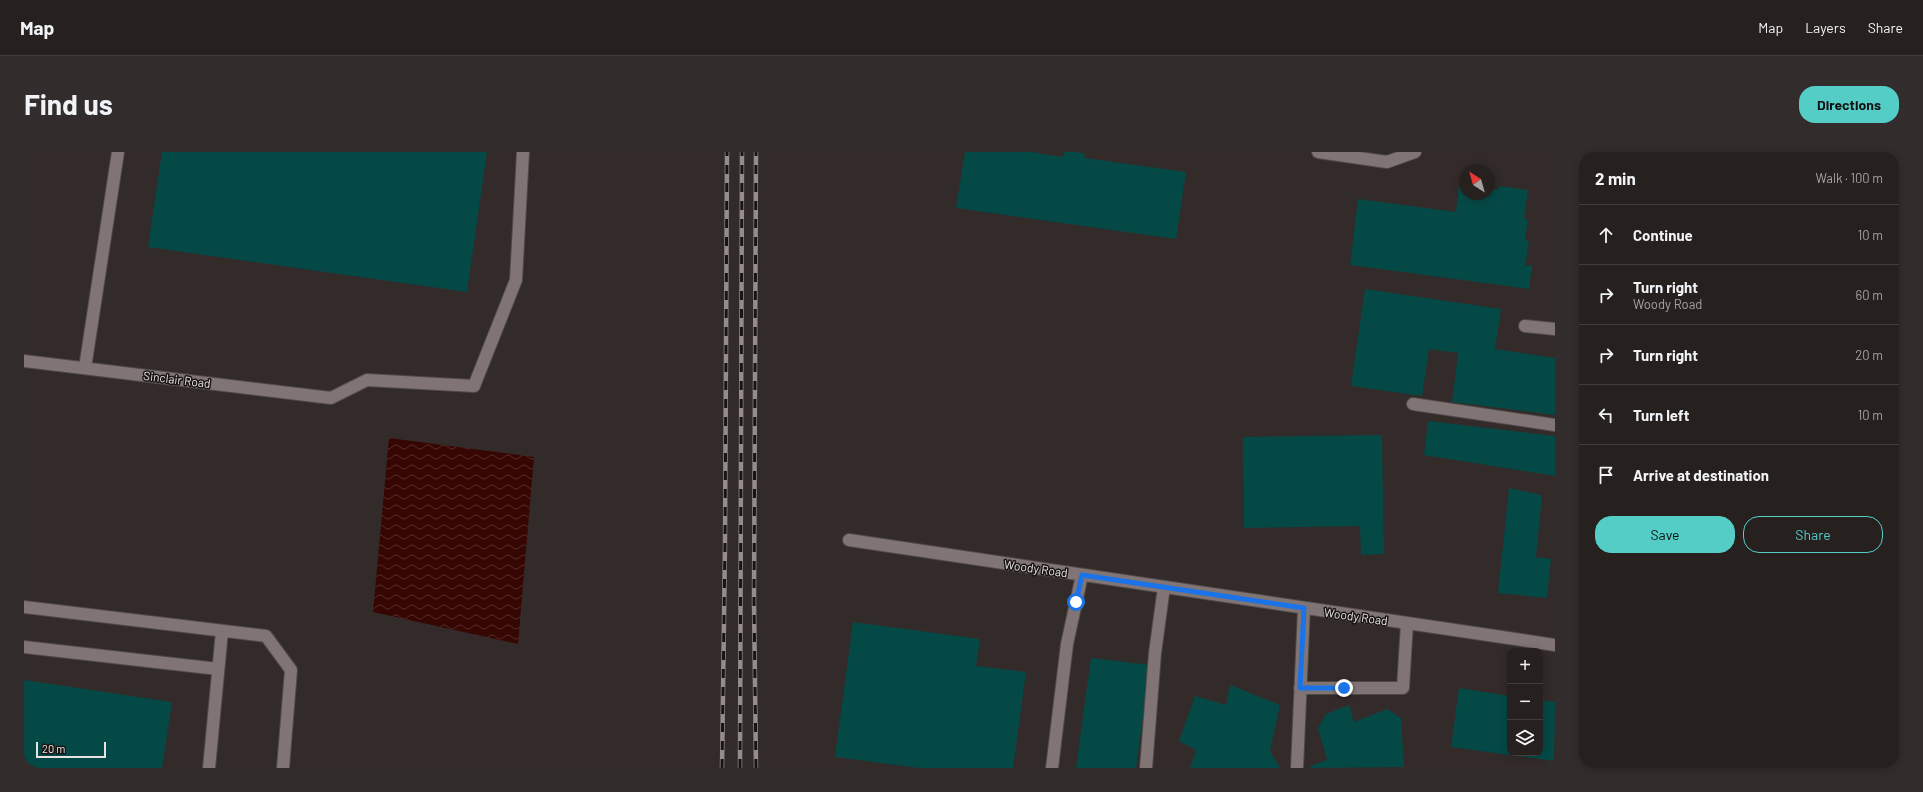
<!DOCTYPE html>
<html lang="en">
<head>
<meta charset="utf-8">
<style>
  body { margin:0; font-family:Barlow,sans-serif; background:#322d2c; color:#f1f3f6 }
  .controls { position:absolute; right:12px; bottom:12px; display:grid; overflow:hidden; border-radius:8px; box-shadow:0 2px 10px #0003 }
  .controls button { width:36px; height:36px; display:grid; place-items:center; padding:0; border:0; border-bottom:1px solid #423e3d; background:#26201f; color:#f1f3f6; font:20px sans-serif }
  .compass { position:absolute; left:1435px; top:12px; width:36px; height:36px; border-radius:50%; background:#26201f; box-shadow:0 2px 10px #0003; rotate:323deg }
  .scale { position:absolute; left:12px; bottom:10px; width:70px; box-sizing:border-box; padding-left:4px; border:2px solid #e8e3e2; border-top:0; font-size:11px; line-height:14px; white-space:nowrap; color:#e8e3e2; -webkit-text-stroke:3px #181413; paint-order:stroke }
  .stop { position:absolute; width:12px; height:12px; margin:-9px; border:3px solid #1a73e8; border-radius:50%; background:#fff }
  .stop.end { background:#1a73e8; border-color:#fff; box-shadow:0 1px 4px #0008 }
  .list { margin:0; padding:0; list-style:none }
  h2 { display:flex; justify-content:space-between; align-items:center; height:52px; margin:0; padding:0 16px; font-size:17px }
  h2 small { font-size:13px; font-weight:400; color:#a4a3a4 }
  .list li { display:grid; grid-template-columns:26px 1fr auto; gap:12px; align-items:center; box-sizing:border-box; height:60px; padding:0 16px; border-top:1px solid #423e3d }
  .list b { display:block; font-size:15px; white-space:nowrap }
  .list p { margin:0; font-size:13px; white-space:nowrap; color:#a4a3a4 }
  .list em { font-size:13px; font-style:normal; color:#a4a3a4 }
  .actions { display:flex; gap:8px; padding:12px 16px }
  .actions a { flex:1; padding:9px 0; border:1px solid #54cdc7; border-radius:16px; text-align:center; font-size:14px; color:#54cdc7 }
  .actions .main { background:#54cdc7; color:#111 }
  .icon { flex:none; width:22px; height:22px; fill:none; stroke:currentColor; stroke-width:2; stroke-linecap:round; stroke-linejoin:round }
  .map { position:relative; flex:none; width:1531px; height:616px; overflow:hidden; border-radius:16px }
  header { display:flex; align-items:center; gap:24px; box-sizing:border-box; height:56px; padding:0 20px; background:#26201f; border-bottom:1px solid #423e3d }
  header strong { font-size:19px }
  nav { display:flex; gap:22px; margin-inline-start:auto; font-size:14px }
  .intro { display:flex; align-items:center; justify-content:space-between; box-sizing:border-box; height:96px; padding:0 24px }
  h1 { margin:0; font-size:28px }
  .button { padding:10px 18px; border-radius:16px; background:#54cdc7; color:#111; font-size:14px; font-weight:700 }
  main { display:flex; gap:24px; padding:0 24px }
  aside { flex:1; background:#26201f; border-radius:16px; box-shadow:0 2px 10px #0003 }
  .map>svg:first-child { display:block }
  .water { fill:url(#water-waves) }
  .building { fill:#054946 }
  .lines { fill:none; stroke-linecap:round; stroke-linejoin:round }
  .minor-casing { stroke:#504948; stroke-width:14 }
  .minor { stroke:#807574; stroke-width:12 }
  .rail-casing { stroke:#938d8b; stroke-width:4.5 }
  .rail { stroke:#181413; stroke-width:3; stroke-dasharray:9; stroke-linecap:butt }
  .route { stroke:#1a73e8; stroke-width:5 }
  .labels { text-anchor:middle; dominant-baseline:central; stroke-width:3; stroke-linejoin:round; paint-order:stroke }
  .street-label { font-size:12px; fill:#e8e3e2; stroke:#181413 }
</style>
</head>
<body>
<header>
<strong>Map</strong>
<nav><a>Map</a><a>Layers</a><a>Share</a></nav>
</header>
<div class="intro"><h1>Find us</h1><a class="button">Directions</a></div>
<main>
<div class="map">
<svg width="1531" height="616" viewBox="0 0 1531 616">
  <defs>
    <pattern id="water-waves" width="16" height="10" patternUnits="userSpaceOnUse"><rect width="16" height="10" fill="#360603"/><path d="M0 5q4-4 8 0t8 0" fill="none" stroke="#532a27"/></pattern>
  </defs>
  <rect width="100%" height="100%" fill="#332b29"/>
  <path class="water" d="M365 286 510 305 494 492 349 460Z"/>
  <path class="building" d="M138 0H463L443 140 124 95Z
    M941 0H1007L1039 5 1040 0H1050L1060 1 1061 6 1162 20 1152 87 932 56Z
    M1435 33 1441 34V42H1465V37L1474 38V34L1504 38 1500 66 1504 68 1501 88 1505 90 1501 114 1508 113 1505 137 1326 113 1334 47 1432 60Z
    M1341 137 1477 157 1471 197 1531 206V263L1428 250 1434 201 1405 197 1398 244 1327 234Z
    M1404 269 1531 284V324L1400 303Z
    M1358 283 1360 402 1337 403 1336 374 1220 376 1219 285Z
    M1485 336 1518 343 1512 405 1527 407 1523 446 1474 441Z
    M829 470 956 487 952 514 1002 520 989 616H895L811 605Z
    M1067 506 1126 513 1112 616H1052Z
    M0 528 148 550 138 616H0Z
    M1206 533 1256 553 1246 599 1256 616H1166L1172 598 1155 589 1171 544 1202 553Z
    M1435 536 1486 544V601H1516V548L1531 550 1530 609 1427 595Z
    M1325 553 1330 570 1363 557 1377 566 1380 615 1287 616 1286 614 1303 608 1294 576 1302 562Z"/>
  <g class="lines">
    <defs>
      <path id="minor" d="M1294 0 1363 10 1391 0
        M1501 174 1531 177
        M0 209 307 246 343 228 450 234 492 128 499 0
        M61 216 94 0
        M1389 252 1531 273
        M825 388 1531 493
        M0 455 242 484 267 518 259 616
        M0 495 194 517
        M1276 536H1379L1383 471
        M185 616 198 479
        M1028 616 1043 492 1058 423
        M1122 616 1131 501 1140 435
        M1273 616 1280 456"/>
    </defs>
    <use href="#minor" class="minor-casing"/>
    <use href="#minor" class="minor"/>
    <defs>
      <path id="rail" d="M698 616 701 393 703 0
        M716 616 718 0
        M732 616 730 449 732 0"/>
    </defs>
    <use href="#rail" class="rail-casing"/>
    <use href="#rail" class="rail"/>
  </g>
  <g class="lines">
    <path class="route" d="M1052 450 1058 423 1280 456 1276 536H1320"/>
  </g>
  <g class="labels">
    <g class="street-label">
      <text transform="translate(153 227) rotate(7)">Sinclair Road</text>
      <text transform="translate(1012 416) rotate(8)">Woody Road</text>
      <text transform="translate(1332 464) rotate(8)">Woody Road</text>
    </g>
  </g>
</svg>
<div class="controls">
<button>+</button>
<button>−</button>
<button><svg class="icon" aria-label="layers" viewBox="0 0 24 24"><path d="M12 4l9 5-9 5-9-5zM3 14l9 5 9-5"/></svg></button>
</div>
<svg class="compass" viewBox="-18 -18 36 36"><path d="M0-13l5 13h-10z" fill="#e53935"/><path d="M0 13l5-13h-10z" fill="#a4a3a4"/></svg>
<div class="scale">20 m</div>
<div class="stop" style="left:1052px;top:450px"></div>
<div class="stop end" style="left:1320px;top:536px"></div>
</div>
<aside>
<h2>2 min<small>Walk · 100 m</small></h2>
<ul class="list">
<li><svg class="icon" aria-label="ahead" viewBox="0 0 24 24"><path d="M12 20V5M6 11l6-6 6 6"/></svg><div><b>Continue</b></div><em>10 m</em></li>
<li><svg class="icon" aria-label="right" viewBox="0 0 24 24"><path d="M7 20v-9h11M14 6l5 5-5 5"/></svg><div><b>Turn right</b><p>Woody Road</p></div><em>60 m</em></li>
<li><svg class="icon" aria-label="right" viewBox="0 0 24 24"><path d="M7 20v-9h11M14 6l5 5-5 5"/></svg><div><b>Turn right</b></div><em>20 m</em></li>
<li><svg class="icon" aria-label="left" viewBox="0 0 24 24"><path d="M17 20v-9H6M10 6l-5 5 5 5"/></svg><div><b>Turn left</b></div><em>10 m</em></li>
<li><svg class="icon" aria-label="arrive" viewBox="0 0 24 24"><path d="M6 21V4h12l-3 4 3 4H6"/></svg><div><b>Arrive at destination</b></div></li>
</ul>
<div class="actions"><a class="main">Save</a><a>Share</a></div>
</aside>
</main>
</body>
</html>
